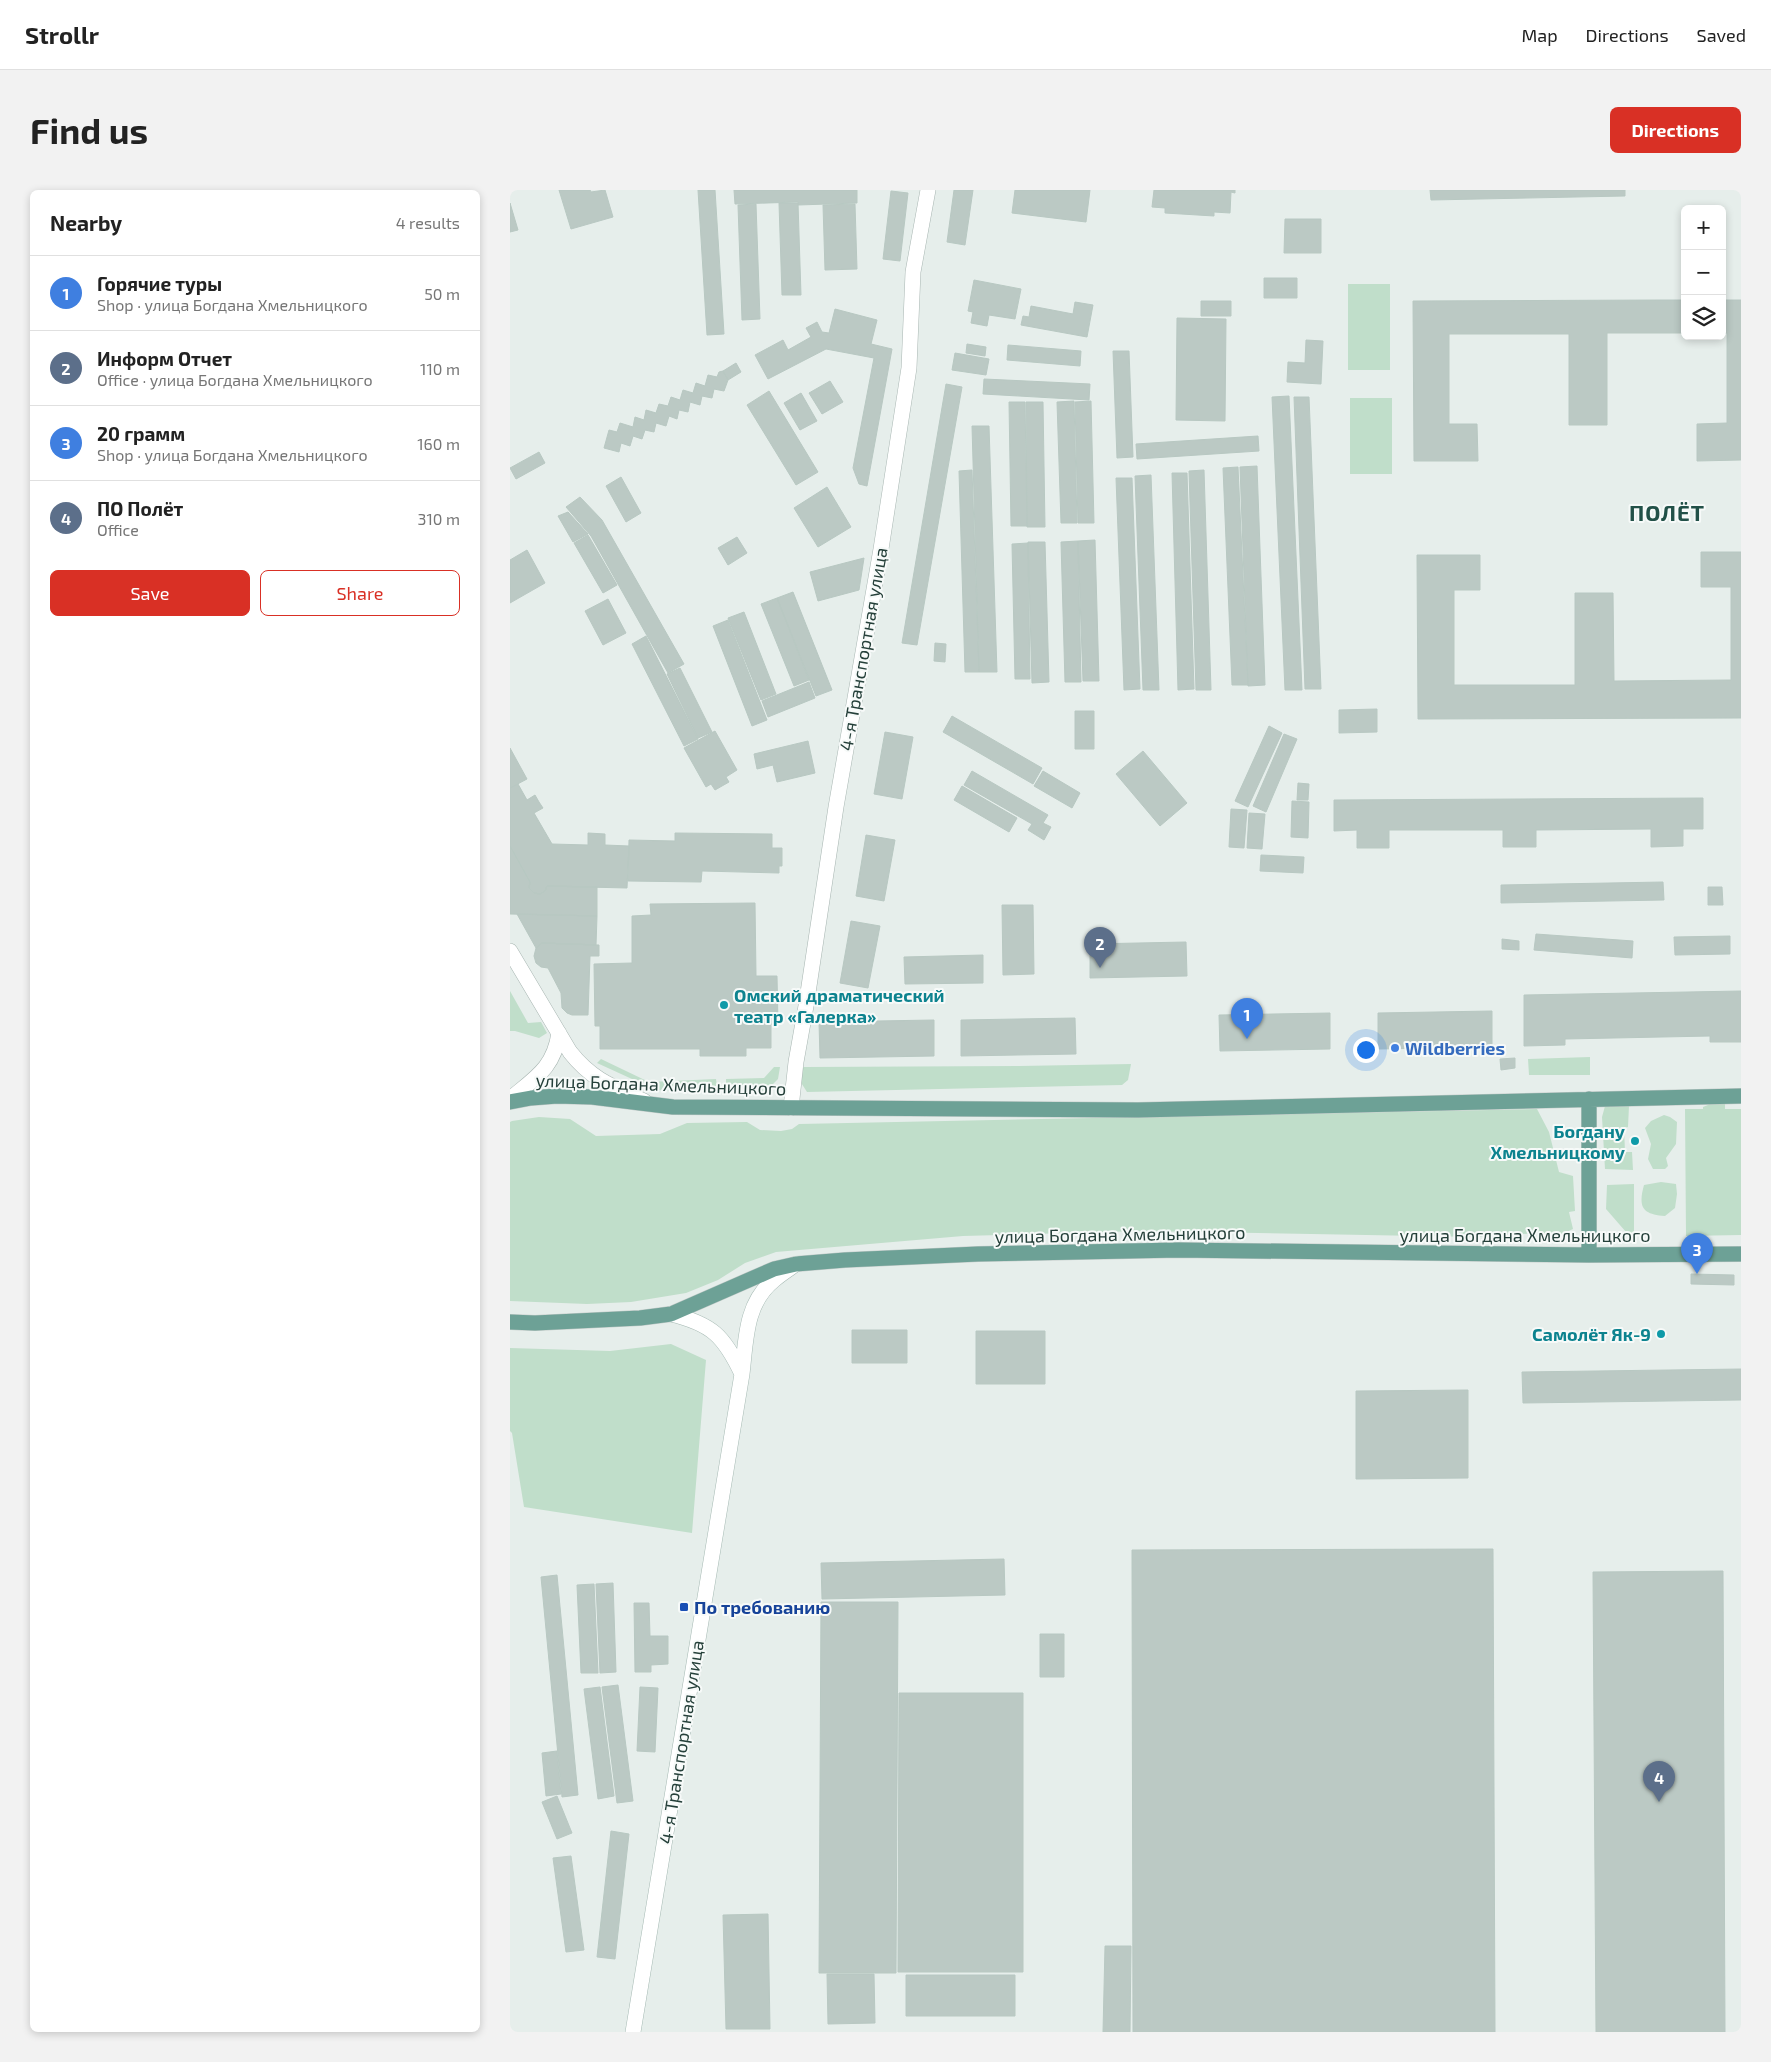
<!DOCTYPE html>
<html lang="en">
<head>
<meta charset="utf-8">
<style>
  body { margin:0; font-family:"Exo 2",sans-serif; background:#f2f2f2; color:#222 }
  .controls { position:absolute; right:15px; top:15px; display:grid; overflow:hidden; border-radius:8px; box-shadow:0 2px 8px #0003 }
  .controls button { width:45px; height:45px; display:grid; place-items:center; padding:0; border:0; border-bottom:1px solid #e0e0e0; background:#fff; color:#222; font:25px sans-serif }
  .you { position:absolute; left:855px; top:859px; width:18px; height:18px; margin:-12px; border:4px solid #fff; border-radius:50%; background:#1a73e8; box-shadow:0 0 0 8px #1a73e833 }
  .badge { display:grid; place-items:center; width:32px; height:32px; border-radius:50%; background:#d93025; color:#fff; font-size:16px; font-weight:700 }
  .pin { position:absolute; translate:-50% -41px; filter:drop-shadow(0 1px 2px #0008) }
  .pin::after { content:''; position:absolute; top:26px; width:18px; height:15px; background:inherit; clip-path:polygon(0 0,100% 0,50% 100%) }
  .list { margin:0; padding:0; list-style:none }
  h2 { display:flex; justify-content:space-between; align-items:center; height:65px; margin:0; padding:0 20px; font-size:21px }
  h2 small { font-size:16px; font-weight:400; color:#767676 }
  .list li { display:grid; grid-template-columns:32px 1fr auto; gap:15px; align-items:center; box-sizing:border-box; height:75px; padding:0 20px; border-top:1px solid #e0e0e0 }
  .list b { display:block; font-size:19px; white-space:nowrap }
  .list p { margin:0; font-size:16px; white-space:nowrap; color:#767676 }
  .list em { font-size:16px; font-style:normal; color:#767676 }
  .actions { display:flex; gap:10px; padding:15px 20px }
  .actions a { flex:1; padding:11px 0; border:1px solid #d93025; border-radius:8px; text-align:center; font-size:18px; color:#d93025 }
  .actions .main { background:#d93025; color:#fff }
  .icon { flex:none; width:28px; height:28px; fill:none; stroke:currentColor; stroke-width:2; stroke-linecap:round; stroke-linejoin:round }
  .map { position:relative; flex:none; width:1231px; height:1842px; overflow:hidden; border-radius:8px }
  header { display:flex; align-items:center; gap:30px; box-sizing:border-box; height:70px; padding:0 25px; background:#fff; border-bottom:1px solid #e0e0e0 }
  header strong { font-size:24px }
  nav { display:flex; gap:28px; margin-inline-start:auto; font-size:18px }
  .intro { display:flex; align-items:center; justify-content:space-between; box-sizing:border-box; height:120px; padding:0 30px }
  h1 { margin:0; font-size:35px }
  .button { padding:12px 22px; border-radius:8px; background:#d93025; color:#fff; font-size:18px; font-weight:700 }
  main { display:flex; gap:30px; padding:0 30px }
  aside { flex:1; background:#fff; border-radius:8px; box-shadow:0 2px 8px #0003 }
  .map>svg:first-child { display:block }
  .green { fill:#c0deca }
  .building { fill:#bbc9c4; stroke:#b8c8c2 }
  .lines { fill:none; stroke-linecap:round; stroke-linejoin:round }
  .street-casing { stroke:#a8b6b2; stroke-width:16 }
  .secondary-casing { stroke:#a5b9b3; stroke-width:16 }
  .primary-casing { stroke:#c2cac8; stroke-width:16 }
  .street { stroke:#fff; stroke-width:15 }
  .secondary { stroke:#fff; stroke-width:15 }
  .primary { stroke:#6da196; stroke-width:15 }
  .culture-dot { fill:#0f9aa8; stroke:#f7faf9; stroke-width:2 }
  .shop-dot { fill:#3f7fe0; stroke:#f7faf9; stroke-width:2 }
  .transit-dot { fill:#1a4fb4; stroke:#f7faf9; stroke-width:2 }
  .labels { text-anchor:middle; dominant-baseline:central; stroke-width:4; stroke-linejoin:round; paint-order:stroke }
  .street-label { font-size:18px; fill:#25403a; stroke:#f7faf9 }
  .culture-label { font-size:18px; font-weight:bold; fill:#0d838f; stroke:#f7faf9; text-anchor:end }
  .shop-label { font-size:18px; font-weight:bold; fill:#366cbe; stroke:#f7faf9; text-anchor:start }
  .transit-label { font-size:18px; font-weight:bold; fill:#164399; stroke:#f7faf9; text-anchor:start }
  .district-label { font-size:22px; font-weight:bold; letter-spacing:1px; fill:#225148; stroke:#f7faf9 }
</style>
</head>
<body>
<header>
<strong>Strollr</strong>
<nav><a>Map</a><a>Directions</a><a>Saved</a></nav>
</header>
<div class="intro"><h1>Find us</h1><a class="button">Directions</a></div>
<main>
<aside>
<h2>Nearby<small>4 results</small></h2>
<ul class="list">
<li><span class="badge" style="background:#3f7fe0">1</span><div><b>Горячие туры</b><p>Shop · улица Богдана Хмельницкого</p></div><em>50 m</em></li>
<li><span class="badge" style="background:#5c6f8a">2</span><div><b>Информ Отчет</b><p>Office · улица Богдана Хмельницкого</p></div><em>110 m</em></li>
<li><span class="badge" style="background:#3f7fe0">3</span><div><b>20 грамм</b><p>Shop · улица Богдана Хмельницкого</p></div><em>160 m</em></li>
<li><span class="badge" style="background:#5c6f8a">4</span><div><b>ПО Полёт</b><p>Office</p></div><em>310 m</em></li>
</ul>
<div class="actions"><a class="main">Save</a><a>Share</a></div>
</aside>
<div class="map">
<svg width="1231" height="1842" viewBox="0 0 1231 1842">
  <rect width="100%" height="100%" fill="#e6eeeb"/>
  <path class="green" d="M838 94H880V180H838Z
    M840 208H882V284H840Z
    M0 801 18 833 31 832 37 843 29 848 5 841H0Z
    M1080 867V885H1019L1018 869Z
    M91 869 139 892 206 889 207 896H199L195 902 146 900 87 873Z
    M621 874 618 890 612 895 297 902 290 891 289 881 294 877 509 876Z
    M264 877H270L268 889 255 902 240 903 233 895 216 894V889L254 888Z
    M1202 911 1215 912V919H1231V1045L1176 1046 1175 919H1193V917L1198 915Z
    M1113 912 1119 916 1118 937 1114 938 1115 962H1122L1123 980 1095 979 1092 927 1095 916Z
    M1027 919 1039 942 1049 982 1063 986 1065 1021 1059 1022 1063 1039 1050 1045 1029 1043 966 1047 631 1041 453 1046 266 1062 235 1073 208 1090 176 1103 121 1112 77 1114 0 1111V932L2 931 29 927 60 929 86 946 150 944 177 933 237 932 250 940 271 941 282 939 289 934Z
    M1154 925 1160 927 1167 932 1166 954 1156 968 1158 976 1155 979H1143L1138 969 1141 954 1135 938 1141 931Z
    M1151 992 1166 994 1167 1004 1165 1018 1155 1026C1132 1024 1128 1017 1134 995Z
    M1124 994V1043L1116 1042 1096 1019 1097 995Z
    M161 1154 196 1170 182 1343 14 1317 2 1243 0 1241V1158L100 1161Z"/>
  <path class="building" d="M49 0H80L81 2 95 0 103 27 61 39Z
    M188 0H205L214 144 197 145Z
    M224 0H347V13L288 15V12L225 14Z
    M444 0H463L455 55 437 52Z
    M505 0H580L576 32 502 23Z
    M644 0H725V3L721 2 720 23 704 22V26L655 23V18L642 17Z
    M920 0H1115V6L921 10Z
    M381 1 398 3 390 71 373 69Z
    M0 13 8 40 0 42Z
    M269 13H288L291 105H272Z
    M246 14 250 129 232 130 228 15Z
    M345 14 347 79 315 80 313 15Z
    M775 29H811V63H774Z
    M754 88H787V108H754Z
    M464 90 511 99 505 129 479 125 477 136 461 133 463 122 458 121Z
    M1150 110H1175V143H1097V235H1059V144H939V234H967L968 271H904L903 111Z
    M1212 110H1231V270L1187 271V234L1217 233V143H1212Z
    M691 111H721V126H691Z
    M565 112 583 115 577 147 511 135 513 126 519 127 521 116 563 124Z
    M325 119 367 130 361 154 382 159 357 296 349 294 343 278 364 168 316 159 258 189 245 165 273 150 278 160 301 147 296 138 307 132 312 142 319 143Z
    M667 128 716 129 715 231 666 230Z
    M796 150 813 151 811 194 777 192 778 172 795 173Z
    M457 154 476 157 475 166 456 163Z
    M498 155 571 161 570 176 497 170Z
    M603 161H619L623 267 607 268Z
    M445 163 479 169 476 185 442 180Z
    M226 173 231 182 218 190 213 181Z
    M213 181 218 190 214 201 204 199 202 208 192 206 190 215 180 212 178 222 169 220 167 229 159 226 156 236 146 233 144 242 135 240 132 249 123 246 120 256 111 253 109 262 94 258 99 240 107 242 110 233 123 237 125 227 134 230 136 220 146 223 149 214 158 216 161 207 170 210 173 200 183 203 186 193 195 196 198 185 207 187 209 182Z
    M474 189 580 194 579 210 473 204Z
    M320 191 333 212 312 224 299 203Z
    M436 194 452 197 407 455 392 453Z
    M259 201 308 282 286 295 237 215Z
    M291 203 307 231 290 240 274 213Z
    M779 206 792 500H775L762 207Z
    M784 207H799L811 499H795Z
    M564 211 567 333H551L547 212Z
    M581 211 584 333H568L565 212Z
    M499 212H515L517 336H501Z
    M516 212H533L535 337H517Z
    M462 236H479L487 482H469Z
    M748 246 749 261 627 269 626 254Z
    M29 262 35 273 6 289 0 278Z
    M747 276 755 495 738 496 730 277Z
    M728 277 738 495H722L713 278Z
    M462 280 469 482H455L449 281Z
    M694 280 701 500H686L679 281Z
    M662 283H677L684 499 668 500Z
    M641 285 649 500H633L625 286Z
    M111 287 131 323 116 332 96 296Z
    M606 288H622L630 499 614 500Z
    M317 297 341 337 308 357 284 318Z
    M70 307 92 330 174 474 158 483 81 346 56 317Z
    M58 322 78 344 63 352 48 326Z
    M78 345 107 395 93 403 64 353Z
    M227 347 237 363 218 375 208 358Z
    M585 350 589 491H573L568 351Z
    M568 351 571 492H555L551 352Z
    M518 352H535L539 492 522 493Z
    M518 353 520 489H505L502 354Z
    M17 360 35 393 0 413V370Z
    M1191 362H1231V528L908 529 907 365H970V400H944V495H1065V403H1103L1104 491 1221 490V397H1191Z
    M354 368 349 400 308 411 300 382Z
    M283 402 322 500 306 506 267 408Z
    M267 408 299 490 284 496 251 414Z
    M98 409 116 443 93 455 75 421Z
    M234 422 266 504 251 510 218 428Z
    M218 430 257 530 242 536 203 436Z
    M136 446 188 549 174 556 122 454Z
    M425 453 436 454 435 472 424 471Z
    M170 478 202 542 188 548 157 484Z
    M299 492 305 508 258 527 252 511Z
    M867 519V542L829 543V520Z
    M565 521H584V559H565Z
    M442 526 532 578 523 594 433 542Z
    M759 536 772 543 738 617 725 611Z
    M205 541 227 580 216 587 219 592 205 600 201 594 196 597 174 558Z
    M375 542 403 547 392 609 364 604Z
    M774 544 787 549 756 622 743 616Z
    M298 551 305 583 267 592 263 575 247 579 244 564Z
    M0 558 17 589 0 598Z
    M633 561 677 613 650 636 606 584Z
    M462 581 538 625 533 633 541 637 534 650 518 640 522 634 454 595Z
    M533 581 570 603 562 618 524 596Z
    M788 593 799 594 798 610H787Z
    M8 594 17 610 25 605 29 612 33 618 24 623 42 654 78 655V643L95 644V655L119 656 117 698 37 696 35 701 30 704 24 703 19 698 20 692 0 656V598Z
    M452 596 507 628 499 642 444 610Z
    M1193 608V639H1173V656L1141 657V639L1026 640V657H993V640H879V658H847V640L824 641V610Z
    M782 611 799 612 798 648 781 647Z
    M721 619 737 620 734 658 719 657Z
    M739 623 755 624 752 659 737 658Z
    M165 643 262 644V658H272V676H269V683L192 681 191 692 118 691 119 650 165 651Z
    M356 645 385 650 374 711 346 706Z
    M0 656 20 692 19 698 24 703 30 704 35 701 37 696 87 697V726L0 724Z
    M751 665 794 667 793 683 750 681Z
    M1153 692 1154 710 991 713V695Z
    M1198 697H1212L1213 715H1198Z
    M245 713 246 786H267L268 834H261V858H236V866H190V859H90V836H85L84 774 122 773V726L141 725 140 714Z
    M492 715H523L524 784 493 785Z
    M7 724 87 726 86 755 32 753 26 758Z
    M341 731 370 736 358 798 330 793Z
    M1026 744 1123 751 1122 768 1024 760Z
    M1220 746V764L1165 765 1164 747Z
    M992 749 1009 751V760L992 759Z
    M676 752 677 786 580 788V754Z
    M32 753 89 755V766H80L78 825H62L57 823 52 818 51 803 38 778 31 777 26 773 24 766 26 758Z
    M473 765V793L395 794 394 767Z
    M1231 801V852H1200V846L1055 849V855L1014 856V805Z
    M982 821V857L868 859V823Z
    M820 823V859L710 861 709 825Z
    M565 828 566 864 451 866V830Z
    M424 830V866L310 868 309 832Z
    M1005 868V878L991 880 990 869Z
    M1181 1084 1224 1085V1095L1181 1094Z
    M342 1140H397V1173H342Z
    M466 1141H535V1194H466Z
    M1231 1179V1210L1013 1213 1012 1182Z
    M958 1200V1288L846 1289V1201Z
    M983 1359 985 1842H623L622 1360Z
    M494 1369 495 1405 312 1409 311 1373Z
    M1213 1381 1215 1842H1086L1083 1382Z
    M47 1385 68 1605 52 1607 31 1387Z
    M103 1393 106 1482 90 1483 86 1394Z
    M84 1394 88 1483H71L67 1395Z
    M311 1412H388L386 1783H309Z
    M124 1413H139L140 1446H158V1474L141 1475V1482H125Z
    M530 1444H554V1487H530Z
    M108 1495 123 1611 107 1613 92 1497Z
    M90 1497 104 1606 88 1609 74 1499Z
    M130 1497 148 1498 145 1562 127 1561Z
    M389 1503H513V1782H388Z
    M47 1561 51 1604 36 1606 32 1563Z
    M47 1606 62 1643 47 1649 32 1612Z
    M101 1641 119 1644 105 1769 87 1767Z
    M61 1666 74 1760 56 1762 43 1668Z
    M258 1724 260 1839H216L213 1725Z
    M595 1756H621L620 1842H593Z
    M317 1784H364L365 1833 318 1834Z
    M396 1785H505V1826H396Z"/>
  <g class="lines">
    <defs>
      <path id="street" d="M0 761 60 862C82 890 103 897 134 911
        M0 909C25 888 44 878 49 843
        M281 918 286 872 296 816 326 617 371 359 399 178 403 82 418 0"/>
      <path id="secondary" d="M161 1124C202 1134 214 1146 232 1184
        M123 1842 232 1184C236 1151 235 1113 264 1090 271 1084 279 1079 286 1074"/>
      <path id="primary" d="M1079 909V1065
        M0 912 21 908 47 906 82 907 163 917 628 920 1231 906
        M0 1132 25 1133 130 1128 161 1124 264 1079 286 1074 335 1070 468 1064 669 1060 1079 1065 1231 1064"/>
    </defs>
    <use href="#street" class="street-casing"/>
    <use href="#secondary" class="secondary-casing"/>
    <use href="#primary" class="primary-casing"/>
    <use href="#street" class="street"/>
    <use href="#secondary" class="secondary"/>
    <use href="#primary" class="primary"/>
  </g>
  <g class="culture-dot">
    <circle cx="214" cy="815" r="5"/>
    <circle cx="1125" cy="951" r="5"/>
    <circle cx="1151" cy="1144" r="5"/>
  </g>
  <circle class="shop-dot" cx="885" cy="858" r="5"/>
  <rect class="transit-dot" x="169" y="1412" width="10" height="10" rx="2.5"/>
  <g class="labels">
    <g class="street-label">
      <text transform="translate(353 459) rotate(-80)">4-я Транспортная улица</text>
      <text transform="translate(151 894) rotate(2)">улица Богдана Хмельницкого</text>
      <text transform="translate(610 1044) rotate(-1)">улица Богдана Хмельницкого</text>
      <text x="1015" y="1045">улица Богдана Хмельницкого</text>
      <text transform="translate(171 1552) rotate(-81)">4-я Транспортная улица</text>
    </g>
    <g class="culture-label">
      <text x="224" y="805" text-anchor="start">Омский драматический<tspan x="224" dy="21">театр «Галерка»</tspan></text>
      <text x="1115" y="941">Богдану<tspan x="1115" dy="21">Хмельницкому</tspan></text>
      <text x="1141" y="1144">Самолёт Як-9</text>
    </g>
    <g class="shop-label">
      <text x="895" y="858">Wildberries</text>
    </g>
    <g class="transit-label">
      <text x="184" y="1417">По требованию</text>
    </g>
    <g class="district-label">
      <text x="1157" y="322">ПОЛЁТ</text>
    </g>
  </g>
</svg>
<div class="controls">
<button>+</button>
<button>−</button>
<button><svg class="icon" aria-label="layers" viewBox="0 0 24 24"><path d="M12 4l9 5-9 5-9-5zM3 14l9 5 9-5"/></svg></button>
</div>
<div class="you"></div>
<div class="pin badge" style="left:737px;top:849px;background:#3f7fe0">1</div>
<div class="pin badge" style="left:590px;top:778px;background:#5c6f8a">2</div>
<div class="pin badge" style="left:1187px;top:1084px;background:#3f7fe0">3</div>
<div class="pin badge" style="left:1149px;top:1612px;background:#5c6f8a">4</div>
</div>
</main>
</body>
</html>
